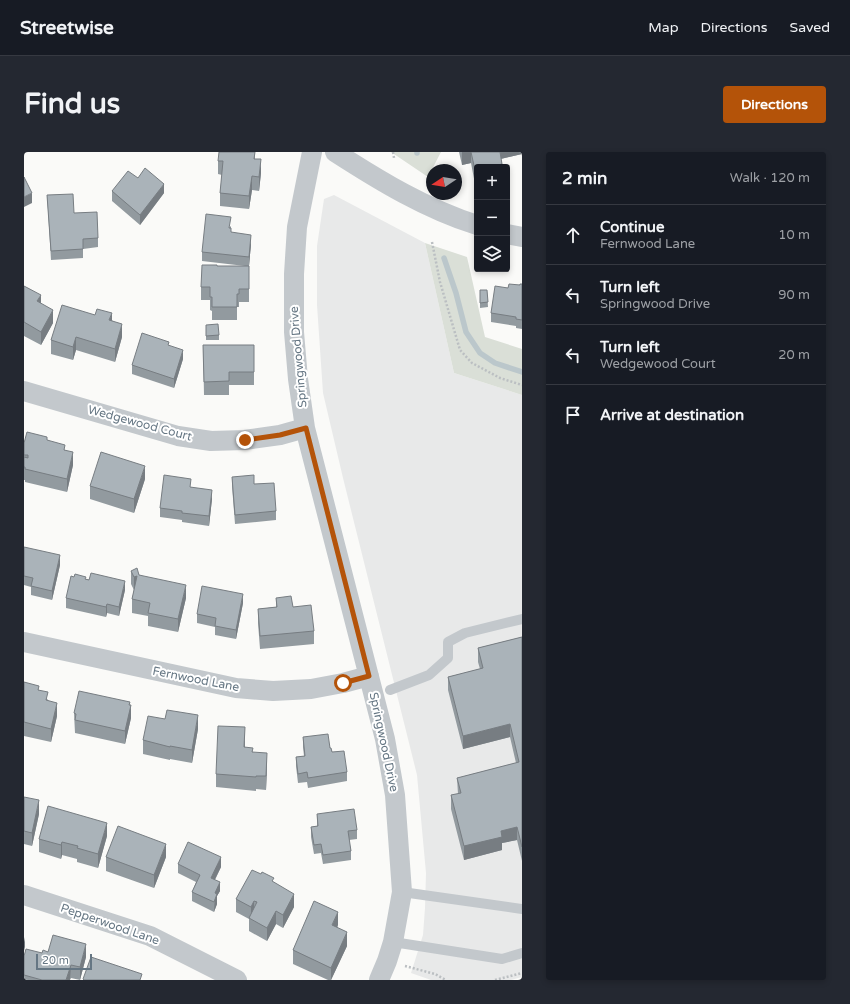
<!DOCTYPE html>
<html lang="en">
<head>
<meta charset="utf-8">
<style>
  body { margin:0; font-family:"Varela Round",sans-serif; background:#242831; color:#f1f3f6 }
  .controls { position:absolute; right:12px; top:12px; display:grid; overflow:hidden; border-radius:4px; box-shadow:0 2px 6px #0003 }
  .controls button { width:36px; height:36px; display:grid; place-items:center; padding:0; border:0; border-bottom:1px solid #363941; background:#171b24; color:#f1f3f6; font:20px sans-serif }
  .compass { position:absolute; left:402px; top:12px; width:36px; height:36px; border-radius:50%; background:#171b24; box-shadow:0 2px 6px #0003; rotate:258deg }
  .scale { position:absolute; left:12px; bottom:10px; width:56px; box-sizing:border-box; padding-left:4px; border:2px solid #657683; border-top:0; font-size:11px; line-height:14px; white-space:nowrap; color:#657683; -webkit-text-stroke:3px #fff; paint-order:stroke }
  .stop { position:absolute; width:12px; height:12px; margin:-9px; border:3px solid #b45309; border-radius:50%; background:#fff }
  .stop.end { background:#b45309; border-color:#fff; box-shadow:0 1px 4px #0008 }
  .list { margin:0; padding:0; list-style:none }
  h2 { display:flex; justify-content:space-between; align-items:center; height:52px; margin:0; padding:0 16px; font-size:17px }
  h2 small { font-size:13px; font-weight:400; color:#9ea1a6 }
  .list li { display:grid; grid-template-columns:26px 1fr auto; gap:12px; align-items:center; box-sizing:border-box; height:60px; padding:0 16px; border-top:1px solid #363941 }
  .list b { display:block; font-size:15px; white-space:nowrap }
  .list p { margin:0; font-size:13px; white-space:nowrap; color:#9ea1a6 }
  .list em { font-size:13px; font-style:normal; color:#9ea1a6 }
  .icon { flex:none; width:22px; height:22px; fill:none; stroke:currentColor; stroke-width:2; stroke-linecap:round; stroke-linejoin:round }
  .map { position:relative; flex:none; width:498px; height:828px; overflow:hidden; border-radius:4px }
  header { display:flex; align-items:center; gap:24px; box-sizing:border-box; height:56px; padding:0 20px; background:#171b24; border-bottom:1px solid #363941 }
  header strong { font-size:19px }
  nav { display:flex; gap:22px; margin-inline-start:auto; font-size:14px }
  .intro { display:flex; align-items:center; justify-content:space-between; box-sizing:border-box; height:96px; padding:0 24px }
  h1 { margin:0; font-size:28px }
  .button { padding:10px 18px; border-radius:4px; background:#b45309; color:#fff; font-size:14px; font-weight:700 }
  main { display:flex; gap:24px; padding:0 24px }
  aside { flex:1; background:#171b24; border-radius:4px; box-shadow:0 2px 6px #0003 }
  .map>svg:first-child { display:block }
  .built { fill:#e8e9e9 }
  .green { fill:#dadfd7 }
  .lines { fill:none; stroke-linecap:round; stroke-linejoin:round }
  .stream { stroke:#bbc7cb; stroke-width:5.5 }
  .path { stroke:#bbbfc2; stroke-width:2.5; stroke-dasharray:2 2; stroke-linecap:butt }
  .service { stroke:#c3c8cc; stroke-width:10 }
  .minor { stroke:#c3c8cc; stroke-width:20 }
  .wall { fill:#929a9f }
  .shaded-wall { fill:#777d82 }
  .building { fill:#aab3b9; stroke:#777d82 }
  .route { stroke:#b45309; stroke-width:5 }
  .labels { text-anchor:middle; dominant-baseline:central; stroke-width:4; stroke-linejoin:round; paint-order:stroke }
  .street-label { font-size:12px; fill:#657683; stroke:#fff }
</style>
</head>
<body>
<header>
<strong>Streetwise</strong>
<nav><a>Map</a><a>Directions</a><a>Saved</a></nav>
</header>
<div class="intro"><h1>Find us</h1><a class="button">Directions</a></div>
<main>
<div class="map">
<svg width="498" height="828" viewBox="0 0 498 828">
  <rect width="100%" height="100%" fill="#fafaf8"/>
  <path class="built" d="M310 43 401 91 430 221 498 243V825L487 828H407L387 821 399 783 401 756 402 721 393 623 319 326 299 241 293 153V94L300 47Z"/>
  <path class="green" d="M367 0H417L404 25Z
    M401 91 443 105 461 185 498 197V243L430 221Z"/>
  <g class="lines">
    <path class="stream" d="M393 0V1
      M420 106 432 141 442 180 456 201 471 211 498 220"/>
    <path class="path" d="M369 0 370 6
      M408 90 416 130 436 198 448 211 476 226 498 233
      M381 814 411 822 422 828
      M471 828 498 821"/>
    <path class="service" d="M366 538 405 523 424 506V490L441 481 498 467
      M378 740 498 757
      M369 790 478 807 498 801"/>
    <path class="minor" d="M288 0 273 75 270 122V180L274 227 281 276 361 587 371 643 378 740 369 790 363 809 355 828
      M311 0C356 29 402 57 453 73
      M483 82 498 85
      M0 239 154 284 187 289 221 288 256 283 281 276
      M0 490 212 536 249 539 287 537 319 531 345 524
      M0 743 126 784 213 828"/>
  </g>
  <path class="wall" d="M231 0V7L237 21 235 39 228 38 225 57 196 54V41L198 23 194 22V9Z
    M435 0H498V2L477 7 478 15 451 32 447 11 438 13Z
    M114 26 140 41 116 73 88 49V39Z
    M23 43 50 61 74 86V95L59 97V106L27 108Z
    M207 74V80L227 92 225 114V150H215V155H213V168H188V159L186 158V148H177V135L193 114H221L178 109V100Z
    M498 132V177L492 176V174L467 170V161L484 136Z
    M0 134 17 152 29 171 17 193 0 184Z
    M456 138H463L464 155 456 156Z
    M88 168 98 185 91 210 52 198 49 208 27 202V188Z
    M182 173 195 183V188H182Z
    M145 193 159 207 150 236 108 222V213Z
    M179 193H230V233H205V243H180Z
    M23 289 41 298 49 313 43 340 1 330V328H0V291Z
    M208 325 230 332 252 359V368L211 372 208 334Z
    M121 327 110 361 66 347V334Z
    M167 335 188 347 185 374 158 370V368L136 365V356Z
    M0 395 36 413 28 448 7 443V435L0 433Z
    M107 419 115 423 162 446 154 480 124 474V464L108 461V447L110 438 107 432Z
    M62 427 101 438 95 464 83 461 82 465 42 456V446Z
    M252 446 269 455 290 479V492L236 497 234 471V457L252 455Z
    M219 451 212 487 191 483V475L173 471V462Z
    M498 485V709L493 688 478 691V698L440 708 427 657V643L434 642 433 626 492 611 486 585 439 597 424 538V525L456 517 454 510V496Z
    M0 530 15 538 24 548 33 564 27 590 0 584Z
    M106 553 107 566 101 592 51 581 50 561Z
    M174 577 168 611 146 607V608L119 602V588Z
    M279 585 306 596 308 600 323 620V629L284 636 283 630 274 631 272 614V605L280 604 279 595Z
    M221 588V595L229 600 243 614 242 638 232 637V639L192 635V622Z
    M0 645 15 662 8 694 0 692Z
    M293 662 333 678V687L325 688 327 699V708L299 712 297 701 290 702 287 685V675L293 674Z
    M83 684 74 716 53 710V707L38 703 37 707 15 700V687Z
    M82 705H142L130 736 82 719Z
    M154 712 197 715 191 728 196 739 193 744V752L190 760 168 749V740L172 730 154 721Z
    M250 730 270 755 259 776 252 772 243 789 225 779V767L212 760V747Z
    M314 773 313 776 323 794 307 828H304L269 812V798Z
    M24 800 62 805 56 828 47 826 46 828H0V804Z"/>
  <path class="shaded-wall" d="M438 0H447V11L438 13Z
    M476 0H498V2L476 7Z
    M237 7V21L235 39V25Z
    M478 12V15H467Z
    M451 18H453V31L451 32Z
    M228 24V38L225 57V44Z
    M140 32V41L116 73V63Z
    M8 41V51L0 55V45Z
    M227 83V92L225 114V105Z
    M17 143V156L13 149Z
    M29 158V171L17 193V180Z
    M88 161V174L85 168Z
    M98 172V185L91 210V197Z
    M52 185V198L49 208V195Z
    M159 198V207L150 236V227Z
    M49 300V313L43 340V327Z
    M121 314V327L110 361V347Z
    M188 338V347L185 374V364Z
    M36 403V413L28 448V439Z
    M113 424 110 438V425Z
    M101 429V438L95 464V455Z
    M162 433V446L154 480V467Z
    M219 442V451L212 487V478Z
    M83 452V461L82 465V455Z
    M106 550V557L107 553V566L101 592V579Z
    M33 551V564L27 590V577Z
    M174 563V577L168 611V598Z
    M486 572V585L439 597V584Z
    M221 575V588L220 608V595Z
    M243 601V614L242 638V624Z
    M15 648V662L8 694V681Z
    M83 671V684L74 716V702Z
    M493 675V688L478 691V698L440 708V694L477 679Z
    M38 690V703L37 707V693Z
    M142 692V705L130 736V723Z
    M197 705V715L187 735V726Z
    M196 730V739L193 744V752L190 760 191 741Z
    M270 742V755L259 776V763Z
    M230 749V762L227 768V755Z
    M252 759V772L243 789V776Z
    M314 760V773L308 787V773Z
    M323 780V794L307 828V816Z
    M1 785V795L0 799V790Z
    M62 792V805L56 828V815Z
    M47 813 46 828H42Z"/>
  <path class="building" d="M195 0H231L230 7H237L235 25 228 24 225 44 196 41 199 9H194Z
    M447 0H476L478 12 467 15H453V18H451Z
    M121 16 140 32 116 63 88 39 104 19 114 26Z
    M0 25 8 41 0 45Z
    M49 42 50 61 73 60 74 86 59 87V97L27 99 23 43Z
    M182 62 207 65 205 76H207V80L227 83 225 105 178 100Z
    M178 113H193V114H225V137H215V142H213V155H188V145H186V135H177Z
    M485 132 496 133V132H498V168L492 167V165L467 161 471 134 484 136Z
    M0 134 17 143 13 149 29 158 17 180 0 170Z
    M456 138H463L464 150 456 151Z
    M38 153 71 163 73 157 88 161 85 168 98 172 91 197 52 185 49 195 27 188Z
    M194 172 195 183 182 184V173Z
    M118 181 145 190 144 193 159 198 150 227 108 213Z
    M179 193H230V220H205V229L180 230Z
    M3 280 23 285V288L41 293 40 298 49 300 43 327 1 317V315H0V305L4 306V303H0V291Z
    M77 300 121 314 110 347 66 334Z
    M140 323 167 327 166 335 188 338 185 364 158 361V359L136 356Z
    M230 323V332L250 331 252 359 211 363 208 325Z
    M0 395 36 403 28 439 7 434 9 426 0 424Z
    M113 416 115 423 162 433 154 467 124 461 126 451 108 447 113 424 110 425 107 419Z
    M67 421 101 429 95 455 83 452 82 455 42 446 47 424 50 425 51 422 62 425 61 427 65 428Z
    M178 434 219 442 212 478 191 474 192 466 173 462Z
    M267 444 269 455 287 453 290 479 236 484 234 457 253 455 252 446Z
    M498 485V695L493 675 477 679 478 685 440 694 427 643 437 641 433 626 495 610 486 572 439 584 424 525 459 516 454 496Z
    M0 530 15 534 14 538 24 540 22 548 33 551 27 577 0 570Z
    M55 539 106 550 105 553H107L101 579 51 568 52 562 50 561Z
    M143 558 174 563 168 598 146 594V595L119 588 124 564 141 567Z
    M194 574 221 575 220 595 229 596 228 600 243 601 242 624H232V625L192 622Z
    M304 582 306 596H307L308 600 320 599 323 620 284 626 283 620 274 622 272 605 281 604 279 585Z
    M0 645 15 648 8 681 0 679Z
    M24 654 83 671 74 702 53 696 54 694 38 690 37 693 15 687Z
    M330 657 333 678 324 679 327 699 299 703 297 692 290 693 287 675 294 674 293 662Z
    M94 674 142 692 130 723 82 705Z
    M164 690 197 705 187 726 196 730 191 741 193 742 190 750 168 740 176 723 154 712Z
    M228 718 237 722 238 720 250 726 248 729 270 742 259 763 252 759 243 776 225 766 233 750 230 749 227 755 212 747Z
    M290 749 314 760 308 773 323 780 307 816 269 798Z
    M29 783 62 792 56 815 47 813 42 828H18L0 823V804L2 797 18 801 19 798 24 800Z
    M67 805 118 822 116 828H60L59 827Z"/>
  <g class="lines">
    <path class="route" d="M221 288 256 283 282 276 345 524 319 531"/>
  </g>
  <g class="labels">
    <g class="street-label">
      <text transform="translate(274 205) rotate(-95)">Springwood Drive</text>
      <text transform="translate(116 271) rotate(15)">Wedgewood Court</text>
      <text transform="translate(172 527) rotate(11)">Fernwood Lane</text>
      <text transform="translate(360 590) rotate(78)">Springwood Drive</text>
      <text transform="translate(86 772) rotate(19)">Pepperwood Lane</text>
    </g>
  </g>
</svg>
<div class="controls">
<button>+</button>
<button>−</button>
<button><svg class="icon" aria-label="layers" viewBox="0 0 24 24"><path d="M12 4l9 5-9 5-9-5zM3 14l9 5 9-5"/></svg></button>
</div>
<svg class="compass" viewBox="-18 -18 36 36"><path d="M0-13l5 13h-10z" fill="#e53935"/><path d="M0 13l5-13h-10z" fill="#9ea1a6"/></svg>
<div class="scale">20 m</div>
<div class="stop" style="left:319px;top:531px"></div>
<div class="stop end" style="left:221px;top:288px"></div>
</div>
<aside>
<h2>2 min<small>Walk · 120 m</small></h2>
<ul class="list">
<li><svg class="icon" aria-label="ahead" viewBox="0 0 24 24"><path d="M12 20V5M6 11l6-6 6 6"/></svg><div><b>Continue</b><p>Fernwood Lane</p></div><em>10 m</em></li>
<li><svg class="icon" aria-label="left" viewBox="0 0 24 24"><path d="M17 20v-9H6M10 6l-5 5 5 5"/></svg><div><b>Turn left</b><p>Springwood Drive</p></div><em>90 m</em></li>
<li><svg class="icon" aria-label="left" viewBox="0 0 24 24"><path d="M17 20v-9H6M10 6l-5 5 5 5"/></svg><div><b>Turn left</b><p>Wedgewood Court</p></div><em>20 m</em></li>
<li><svg class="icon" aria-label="arrive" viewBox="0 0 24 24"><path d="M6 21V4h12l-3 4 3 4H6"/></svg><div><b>Arrive at destination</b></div></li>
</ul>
</aside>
</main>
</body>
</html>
